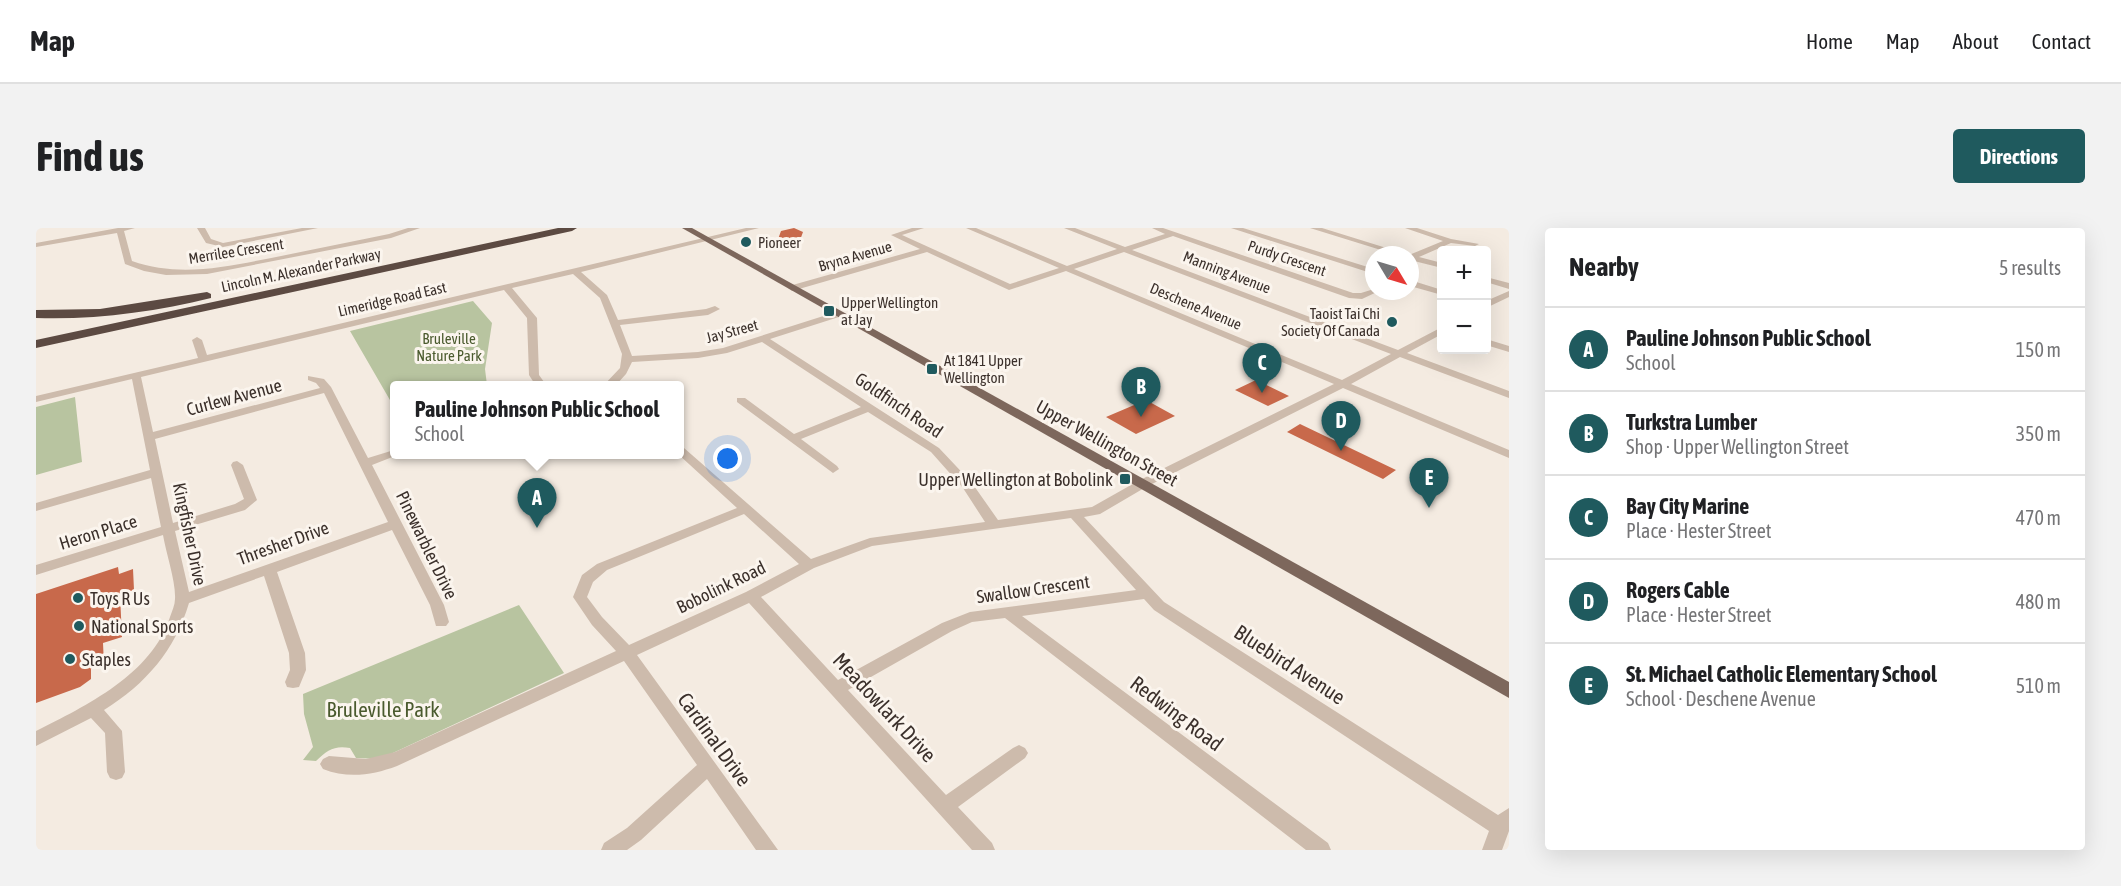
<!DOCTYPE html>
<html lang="en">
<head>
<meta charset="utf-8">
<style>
  body { margin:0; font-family:"Asap Condensed",sans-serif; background:#f2f2f2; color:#202124 }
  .controls { position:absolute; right:18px; top:18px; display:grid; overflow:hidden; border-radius:6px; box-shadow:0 6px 24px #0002 }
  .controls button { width:54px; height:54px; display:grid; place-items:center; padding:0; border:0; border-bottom:2px solid #e0e0e0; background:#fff; color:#202124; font:30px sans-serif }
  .compass { position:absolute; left:1329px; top:18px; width:54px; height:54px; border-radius:50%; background:#fff; box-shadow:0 6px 24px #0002; rotate:128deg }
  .you { position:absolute; left:692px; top:231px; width:21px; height:21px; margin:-15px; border:4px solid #fff; border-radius:50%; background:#1a73e8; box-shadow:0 0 0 9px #1a73e833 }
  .badge { display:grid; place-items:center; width:39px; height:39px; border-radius:50%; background:#1f5a5e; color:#fff; font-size:20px; font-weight:700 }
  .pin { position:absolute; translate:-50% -50px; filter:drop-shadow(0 2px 3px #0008) }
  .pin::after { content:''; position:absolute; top:32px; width:21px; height:18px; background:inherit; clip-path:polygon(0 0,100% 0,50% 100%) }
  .popup { position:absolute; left:354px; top:153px; width:294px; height:78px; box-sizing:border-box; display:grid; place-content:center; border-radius:6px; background:#fff; filter:drop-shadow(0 2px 4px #0005); font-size:20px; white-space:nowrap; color:#757577 }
  .popup b { font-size:22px; color:#202124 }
  .popup::after { content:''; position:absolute; left:50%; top:100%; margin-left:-12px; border:12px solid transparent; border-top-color:#fff }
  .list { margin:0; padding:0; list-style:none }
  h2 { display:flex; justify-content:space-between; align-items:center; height:78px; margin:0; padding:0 24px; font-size:26px }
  h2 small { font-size:20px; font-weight:400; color:#757577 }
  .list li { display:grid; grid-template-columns:39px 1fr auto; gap:18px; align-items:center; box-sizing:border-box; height:84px; padding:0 24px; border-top:2px solid #e0e0e0 }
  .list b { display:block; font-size:22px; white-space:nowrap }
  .list p { margin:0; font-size:20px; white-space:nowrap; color:#757577 }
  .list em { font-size:20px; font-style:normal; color:#757577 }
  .map { position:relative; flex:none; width:1473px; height:622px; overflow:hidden; border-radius:6px }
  header { display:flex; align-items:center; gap:36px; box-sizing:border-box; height:84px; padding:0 30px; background:#fff; border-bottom:2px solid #e0e0e0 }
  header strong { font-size:28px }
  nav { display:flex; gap:33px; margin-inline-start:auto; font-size:21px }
  .intro { display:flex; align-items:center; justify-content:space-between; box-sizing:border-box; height:144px; padding:0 36px }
  h1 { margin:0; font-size:42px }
  .button { padding:15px 27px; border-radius:6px; background:#1f5a5e; color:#fff; font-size:21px; font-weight:700 }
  main { display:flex; gap:36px; padding:0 36px }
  aside { flex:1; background:#fff; border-radius:6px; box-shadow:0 6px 24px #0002 }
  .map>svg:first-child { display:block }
  .green { fill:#b8c4a0 }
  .building { fill:#c8694b }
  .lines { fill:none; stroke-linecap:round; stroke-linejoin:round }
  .minor { fill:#cdbbac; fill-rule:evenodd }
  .major { fill:#7d675c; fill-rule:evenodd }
  .highway { fill:#5c4a42; fill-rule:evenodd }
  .poi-dot { fill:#1f5a5e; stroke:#fbf5ee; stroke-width:2 }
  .labels { text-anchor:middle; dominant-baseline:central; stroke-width:6; stroke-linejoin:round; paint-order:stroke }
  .far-poi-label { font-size:15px; fill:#3b302b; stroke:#fbf5ee; text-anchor:start }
  .far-street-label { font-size:15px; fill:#3b302b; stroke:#fbf5ee }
  .far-park-label { font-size:15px; fill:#4a5a2e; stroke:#fbf5ee }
  .street-label { font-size:18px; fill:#3b302b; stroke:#fbf5ee }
  .poi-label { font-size:18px; fill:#3b302b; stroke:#fbf5ee; text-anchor:start }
  .near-street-label { font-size:21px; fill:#3b302b; stroke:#fbf5ee }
  .near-park-label { font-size:21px; fill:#4a5a2e; stroke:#fbf5ee }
</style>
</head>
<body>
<header>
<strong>Map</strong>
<nav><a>Home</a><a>Map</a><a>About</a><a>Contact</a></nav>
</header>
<div class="intro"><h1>Find us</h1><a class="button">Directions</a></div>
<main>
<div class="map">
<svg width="1473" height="622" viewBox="0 0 1473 622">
  <rect width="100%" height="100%" fill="#f4ebe1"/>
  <path class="green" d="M437 73 456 95 449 141 451 157 358 158V179L314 103Z
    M39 169 46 234 0 247V179Z
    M483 377 528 445 344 531 320 530 314 520C299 517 291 522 280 533L267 532 277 519 268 486 267 466Z"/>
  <path class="building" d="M758 0 767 4 763 15 751 18 741 14 745 3Z
    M1220 152 1253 168 1232 178 1199 162Z
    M1110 172 1139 188 1100 206 1070 189Z
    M1264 196 1360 242 1347 251 1251 204Z
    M82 339 83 346 97 341 98 362 84 367 86 409 67 415 68 437 55 441V451L44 459 0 475V366Z"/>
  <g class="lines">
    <path class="minor" d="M82 0H99L88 3 96 33C147 51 198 37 250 27 284 20 319 13 353 6L372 0H384L355 10 171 46 130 47 108 43 89 36 81 5 0 19V15Z
      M161 0H169L175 11 187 15 266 0H282L187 19 170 15Z
      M710 0H723L545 44 571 67 582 92 670 81 679 78 684 81 672 87 584 97 596 128 662 124 687 120 800 84H806V88L734 111 903 220 936 255 962 292 1056 279 1102 253 1298 156 1030 43 973 62 891 24 756 63 752 60 753 58 884 21 855 7 876 0H888L866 7 974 56 1023 40 930 0H940L1031 38 1081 21 1028 0H1039L1089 19 1129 6 1116 0H1127L1317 65H1325L1338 61V63H1343L1326 71 1313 70 1137 8 1096 22 1362 122 1406 99V106L1371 125 1473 163V170L1364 129 1315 156 1473 222V230L1307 160 1110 259 1064 286 1048 289 1128 374 1462 587 1473 580V603L1466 622H1446L1453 603 1118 382 1108 371 986 388 1292 615 1295 622H1270L969 390 936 394 916 403 812 462 910 567 977 520 983 517 989 520 992 525 989 530 922 579 956 615 959 622H936L713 375 601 427 742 622H720L671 551 605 612 591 622H565L568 615 591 600 661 537 588 433 361 538C337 547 312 551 287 541L284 536 287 531 293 528 330 531 359 524 580 423 556 397 537 369 546 347 561 336 701 280 642 226 644 219 648 220 775 331 834 310 949 294 927 260 895 224 832 184 765 211 801 238 803 241 797 245 701 174V170H709L758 206 825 179 726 114 691 125 662 130 596 134 590 146 580 157 567 158 584 140 586 126 564 70 537 46 476 60 501 90 503 147 511 158H500L493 147 491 90 468 62 105 149 117 204 284 160 280 155 272 152V148L288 151 295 159 332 230 358 222V226H364L336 237 408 377 413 394 410 398H400L394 377 356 302 241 344 269 425 270 442 263 459 257 460 251 459 249 454 254 442 253 425 228 348 153 375C139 422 110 456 68 482L86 503 89 544 86 550 80 552 74 550 71 544 69 505 55 490 0 518V503C50 478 116 446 134 389 136 383 139 377 139 371 140 354 130 325 127 307L0 347V337L125 299 115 250 0 283V275L114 242 96 151 0 174V168L162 130 156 112 161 109 166 112 171 127ZM1088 24 1355 126 1306 152 1038 41ZM288 165 352 294 153 364 139 303 209 282 221 272 207 237 201 233 197 234 195 237 208 271 199 276 137 295 119 211ZM708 286 763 336 710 364 593 417 566 389 551 369 557 354 571 342ZM1035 290 1100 362 934 384 906 395 802 452 725 369 778 340 836 318Z
      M1195 0H1207L1338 41V46Z
      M1274 0H1286L1373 27 1407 13 1369 0H1381L1415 11 1443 16 1439 18 1415 15 1383 29 1406 35V40L1374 32V27H1361Z
      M1450 49 1473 55V61L1450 54Z
      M1374 52 1406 62V67L1374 58Z
      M1473 63V69L1450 80V73Z
      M1450 111 1473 118V124L1450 117Z"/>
    <path class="major" d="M646 0H656L1473 454V470Z"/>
    <path class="highway" d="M522 0H541L536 3 0 120V112Z
      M171 64 175 66V70C119 84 58 92 0 90V82L64 81Z"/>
  </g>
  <g class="poi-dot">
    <circle cx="710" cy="14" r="6"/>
    <rect x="787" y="77" width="12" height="12" rx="3"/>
    <circle cx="1356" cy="94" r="6"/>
    <rect x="890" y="135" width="12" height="12" rx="3"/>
    <rect x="1083" y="245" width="12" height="12" rx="3"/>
    <circle cx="42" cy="370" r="6"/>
    <circle cx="43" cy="398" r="6"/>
    <circle cx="34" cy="431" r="6"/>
  </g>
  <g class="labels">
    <g class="far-poi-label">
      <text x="722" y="14">Pioneer</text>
      <text x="805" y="74">Upper Wellington<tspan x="805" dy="17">at Jay</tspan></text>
      <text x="1344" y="85" text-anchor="end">Taoist Tai Chi<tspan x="1344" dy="17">Society Of Canada</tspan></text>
      <text x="908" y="132">At 1841 Upper<tspan x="908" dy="17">Wellington</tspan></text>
    </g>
    <g class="far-street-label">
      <text transform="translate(200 23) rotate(-9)">Merrilee Crescent</text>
      <text transform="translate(819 28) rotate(-16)">Bryna Avenue</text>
      <text transform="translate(1251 30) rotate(19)">Purdy Crescent</text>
      <text transform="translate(265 42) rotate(-12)">Lincoln M. Alexander Parkway</text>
      <text transform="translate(1191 44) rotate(21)">Manning Avenue</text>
      <text transform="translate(356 71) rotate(-13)">Limeridge Road East</text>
      <text transform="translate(1160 78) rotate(23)">Deschene Avenue</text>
      <text transform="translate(696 103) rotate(-15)">Jay Street</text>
    </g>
    <g class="far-park-label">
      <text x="413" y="110">Bruleville<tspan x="413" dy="17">Nature Park</tspan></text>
    </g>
    <g class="street-label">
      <text transform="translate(198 169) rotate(-15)">Curlew Avenue</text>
      <text transform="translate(863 177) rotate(34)">Goldfinch Road</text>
      <text transform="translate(1071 215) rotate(29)">Upper Wellington Street</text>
      <text transform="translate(62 304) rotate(-17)">Heron Place</text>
      <text transform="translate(154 306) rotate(78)">Kingfisher Drive</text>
      <text transform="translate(247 315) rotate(-20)">Thresher Drive</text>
      <text transform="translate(391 317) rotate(64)">Pinewarbler Drive</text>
      <text transform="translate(685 359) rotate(-26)">Bobolink Road</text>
      <text transform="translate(997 361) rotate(-8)">Swallow Crescent</text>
    </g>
    <g class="poi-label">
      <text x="1077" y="251" text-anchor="end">Upper Wellington at Bobolink</text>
      <text x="54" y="370">Toys R Us</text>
      <text x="55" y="398">National Sports</text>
      <text x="46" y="431">Staples</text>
    </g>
    <g class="near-street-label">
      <text transform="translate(1254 436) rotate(33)">Bluebird Avenue</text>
      <text transform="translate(849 479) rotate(47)">Meadowlark Drive</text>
      <text transform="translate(1141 485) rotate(37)">Redwing Road</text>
      <text transform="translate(679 511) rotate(54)">Cardinal Drive</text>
    </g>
    <g class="near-park-label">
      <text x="347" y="481">Bruleville Park</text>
    </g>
  </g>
</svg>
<div class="controls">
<button>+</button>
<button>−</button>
</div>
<svg class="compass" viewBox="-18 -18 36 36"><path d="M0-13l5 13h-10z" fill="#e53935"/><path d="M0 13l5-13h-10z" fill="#757577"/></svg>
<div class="you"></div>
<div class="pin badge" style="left:501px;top:300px">A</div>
<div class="popup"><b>Pauline Johnson Public School</b>School</div>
<div class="pin badge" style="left:1105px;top:189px">B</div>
<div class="pin badge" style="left:1226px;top:165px">C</div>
<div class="pin badge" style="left:1305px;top:223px">D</div>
<div class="pin badge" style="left:1393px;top:280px">E</div>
</div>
<aside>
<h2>Nearby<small>5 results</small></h2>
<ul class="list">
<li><span class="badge">A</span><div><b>Pauline Johnson Public School</b><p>School</p></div><em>150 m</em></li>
<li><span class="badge">B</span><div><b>Turkstra Lumber</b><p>Shop · Upper Wellington Street</p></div><em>350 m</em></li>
<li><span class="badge">C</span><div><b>Bay City Marine</b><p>Place · Hester Street</p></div><em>470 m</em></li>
<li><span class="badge">D</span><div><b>Rogers Cable</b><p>Place · Hester Street</p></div><em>480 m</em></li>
<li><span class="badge">E</span><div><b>St. Michael Catholic Elementary School</b><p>School · Deschene Avenue</p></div><em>510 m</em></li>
</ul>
</aside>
</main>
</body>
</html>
